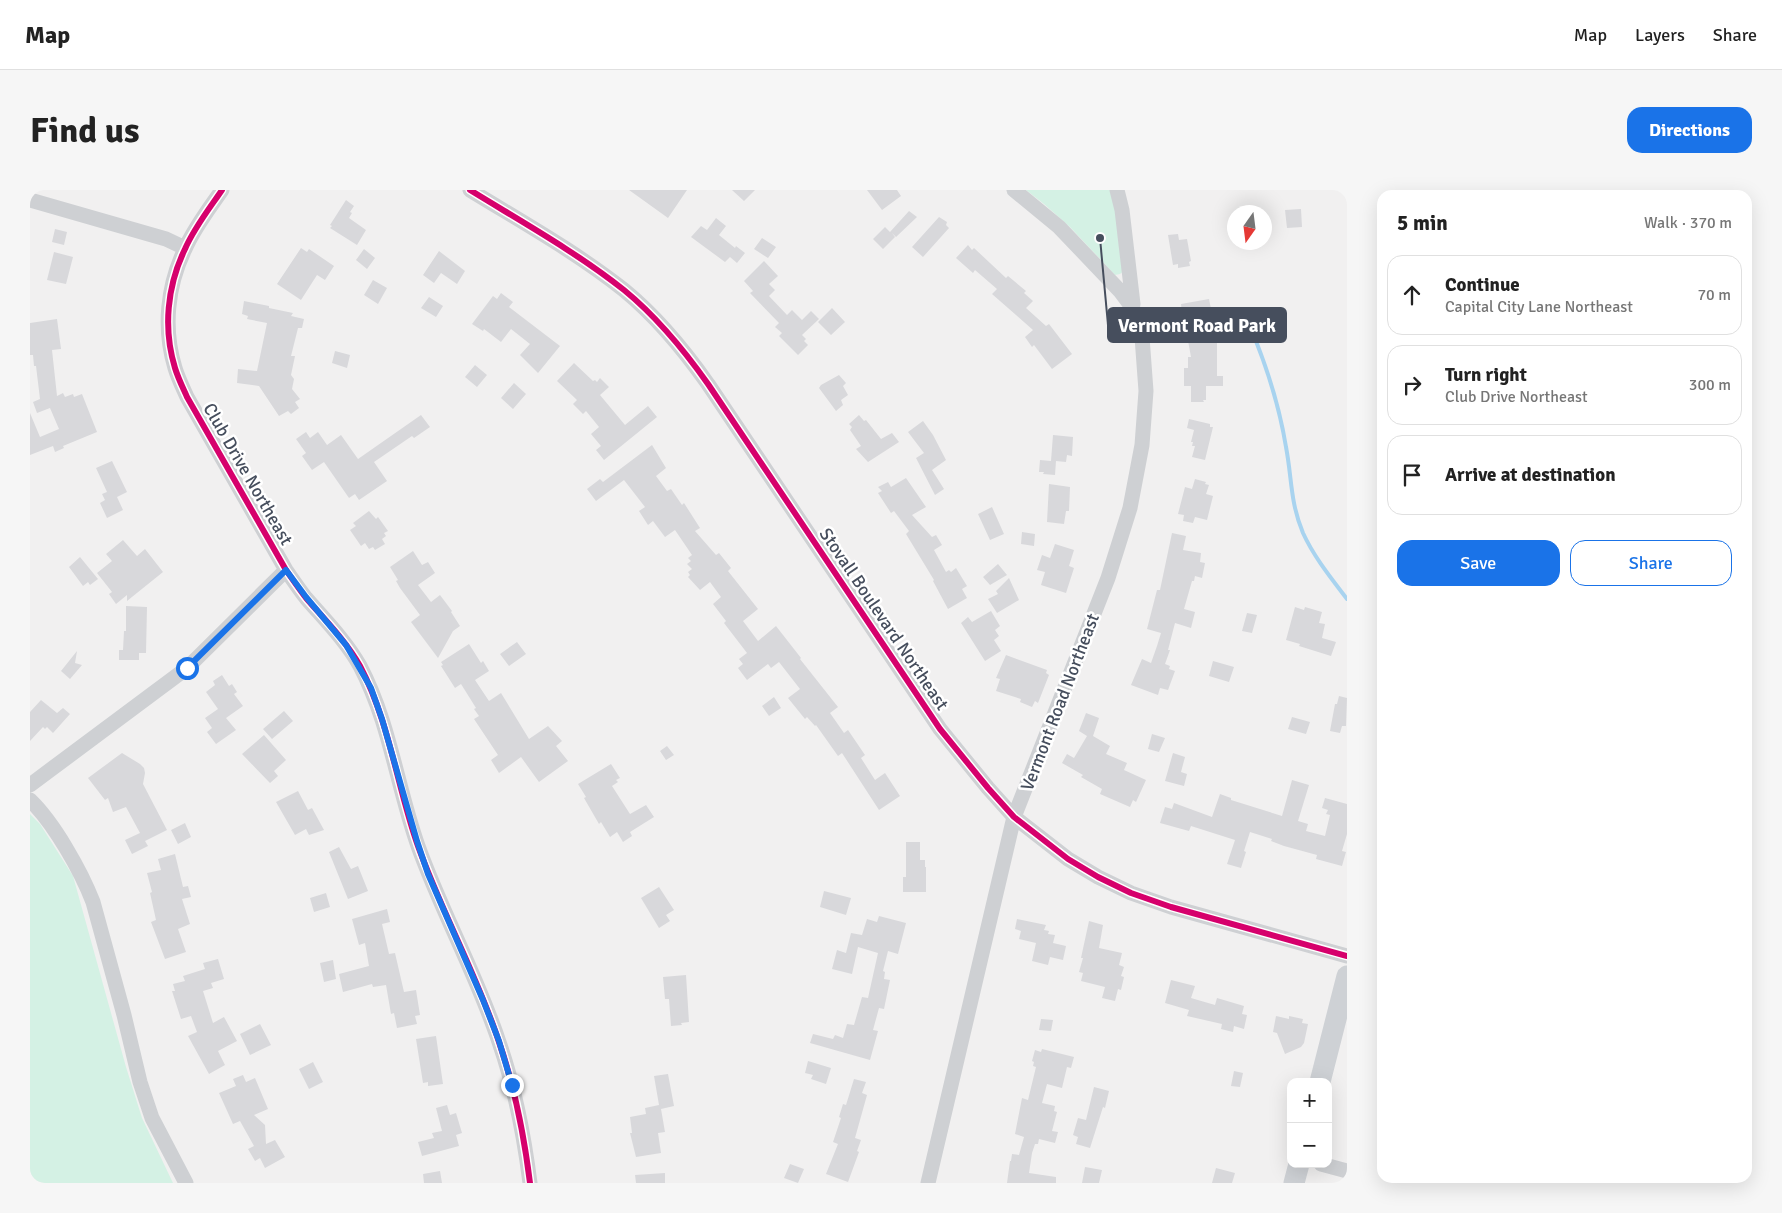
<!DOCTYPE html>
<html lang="en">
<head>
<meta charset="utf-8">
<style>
  body { margin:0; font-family:Signika,sans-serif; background:#f6f6f6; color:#222 }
  .controls { position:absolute; right:15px; bottom:15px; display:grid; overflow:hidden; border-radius:10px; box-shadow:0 5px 20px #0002 }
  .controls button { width:45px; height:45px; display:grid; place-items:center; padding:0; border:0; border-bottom:1px solid #e0e0e0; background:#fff; color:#222; font:25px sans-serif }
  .compass { position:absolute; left:1197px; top:15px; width:45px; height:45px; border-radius:50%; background:#fff; box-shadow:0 5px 20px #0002; rotate:194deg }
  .stop { position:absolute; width:15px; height:15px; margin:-11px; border:4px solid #1a73e8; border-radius:50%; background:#fff }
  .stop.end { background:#1a73e8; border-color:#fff; box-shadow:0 1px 5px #0008 }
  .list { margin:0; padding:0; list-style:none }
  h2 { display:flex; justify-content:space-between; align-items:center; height:65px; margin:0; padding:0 20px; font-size:21px }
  h2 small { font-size:16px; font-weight:400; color:#767676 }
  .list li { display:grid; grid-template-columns:32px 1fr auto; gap:15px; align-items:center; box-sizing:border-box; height:80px; margin:0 10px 10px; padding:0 10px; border:1px solid #e0e0e0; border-radius:15px }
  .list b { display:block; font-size:19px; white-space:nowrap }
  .list p { margin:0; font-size:16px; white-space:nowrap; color:#767676 }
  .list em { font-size:16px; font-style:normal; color:#767676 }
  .actions { display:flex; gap:10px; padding:15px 20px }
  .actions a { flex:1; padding:11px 0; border:1px solid #1a73e8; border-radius:15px; text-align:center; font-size:18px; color:#1a73e8 }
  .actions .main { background:#1a73e8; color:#fff }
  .icon { flex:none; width:28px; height:28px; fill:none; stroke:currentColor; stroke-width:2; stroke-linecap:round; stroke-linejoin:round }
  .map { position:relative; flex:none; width:1317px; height:993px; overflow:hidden; border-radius:15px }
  header { display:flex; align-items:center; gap:30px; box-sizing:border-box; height:70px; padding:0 25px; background:#fff; border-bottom:1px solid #e0e0e0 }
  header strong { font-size:24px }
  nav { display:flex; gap:28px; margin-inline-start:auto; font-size:18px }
  .intro { display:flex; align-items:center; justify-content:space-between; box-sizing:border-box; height:120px; padding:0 30px }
  h1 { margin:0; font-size:35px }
  .button { padding:12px 22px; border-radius:15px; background:#1a73e8; color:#fff; font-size:18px; font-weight:700 }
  main { display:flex; gap:30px; padding:0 30px }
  aside { flex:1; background:#fff; border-radius:15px; box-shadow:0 5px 20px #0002 }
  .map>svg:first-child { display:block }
  .green { fill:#d4f1e4 }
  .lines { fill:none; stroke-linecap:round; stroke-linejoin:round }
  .stream { stroke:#a8d3ef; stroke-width:4 }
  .building { fill:#d8d8db }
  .street { stroke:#ced0d3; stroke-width:15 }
  .secondary { stroke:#ced1d5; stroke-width:21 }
  .cycleway-casing { stroke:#fff; stroke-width:9 }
  .cycleway { stroke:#d6006c; stroke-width:6 }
  .route { stroke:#1a73e8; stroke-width:6 }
  .labels { text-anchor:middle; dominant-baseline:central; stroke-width:5; stroke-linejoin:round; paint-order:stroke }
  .street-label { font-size:18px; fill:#464e5d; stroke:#fff }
  .leader { fill:none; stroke:#464e5d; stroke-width:2 }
  .callout-dot { fill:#464e5d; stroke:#fff; stroke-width:2 }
  .callout { fill:#464e5d; stroke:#464e5d; stroke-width:2 }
  .callout-label { font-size:19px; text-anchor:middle; font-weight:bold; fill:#fff }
</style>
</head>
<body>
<header>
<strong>Map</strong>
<nav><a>Map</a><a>Layers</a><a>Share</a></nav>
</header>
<div class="intro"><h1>Find us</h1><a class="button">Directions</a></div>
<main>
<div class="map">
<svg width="1317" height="993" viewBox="0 0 1317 993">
  <rect width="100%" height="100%" fill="#f1f0f0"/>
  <path class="green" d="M996 0H1080L1086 22 1095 80 1090 84 1085 85 1040 37 1014 14Z
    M0 624 10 634 43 686 96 877 112 928 143 993H0Z"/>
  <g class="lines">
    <path class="stream" d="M1219 134C1236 174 1249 214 1256 257 1262 288 1260 312 1273 343 1284 367 1301 388 1317 409"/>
  </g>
  <path class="building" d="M599 0H657L638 28Z
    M702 0H725L714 11Z
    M837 0H867L871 6 852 20Z
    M316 10 324 16 320 22 322 23 319 28 336 40 327 55 300 38 302 36 300 35Z
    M1271 19 1272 37 1257 38 1255 20Z
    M879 21 887 27 866 47 862 43 865 47 853 59 843 49 855 37 860 42Z
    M909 27 917 32 916 35 919 38 893 67 882 57Z
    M686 28 696 36 689 45 705 58 706 56 715 63 707 73 700 67 695 72 661 47 671 36 677 40Z
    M25 39 37 42 34 55 22 52Z
    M1148 44 1149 50 1157 49 1161 71 1159 72 1160 76 1148 78V74L1143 75 1138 45Z
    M732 48 746 57 738 68 724 59Z
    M938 55 942 60 944 58 976 88 978 86 996 101 994 103 1003 111 996 118 1016 136 1019 134 1042 164 1022 179 1004 155 1002 157 995 147 1003 140 962 104 967 99 945 80 943 83 926 68Z
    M271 58 277 62 279 59 304 76 295 90 287 85 271 110 247 94Z
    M334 59 345 68 337 79 326 70Z
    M409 61 435 81 427 94 411 83 404 93 393 85Z
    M24 62 43 67 36 94 17 90Z
    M734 71 748 86 739 94 745 100 739 106 757 125 762 120 772 130 781 121 789 129 772 145 776 149 774 151 778 155 768 165 749 146 752 143 745 137 749 133 720 103 723 101 714 91Z
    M343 90 357 98 348 114 334 105Z
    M471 103 483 112 479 117 530 156 508 183 490 165 500 154 481 139 471 152 454 139 453 141 442 134 463 106 467 109Z
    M399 107 413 116 406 127 391 118Z
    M1179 109 1181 119H1184L1189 151H1187V186H1193V196H1176V210H1173L1174 212H1161V196H1154V178H1158V167H1161L1156 140 1154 141 1151 114Z
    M214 111 239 116V118L263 123 261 126 274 129 272 138H268L261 166H265L261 185 264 189 262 199 270 209 265 212 269 218 261 224 258 221 249 226 229 196 207 193 208 179 227 181 237 133 217 129 218 126 212 124Z
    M802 118 815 132 801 145 788 132Z
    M27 129 31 159 22 160 27 206 33 203 35 207 43 204 44 207 52 204 67 242 33 256 34 258 25 262 23 256 0 265V223L10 247 29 239 20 218 7 223 3 212 10 209 6 176H4L3 165H0V133Z
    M305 161 320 165 317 178 302 173Z
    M544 173 563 191 565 190 567 192 570 188 579 197 570 205 595 235 618 216 627 227 574 270 566 260 571 256 561 244 569 237 556 221 553 224 543 214 547 210 527 191Z
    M445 175 457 185 447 197 435 187Z
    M809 185 816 193 813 196 818 205 811 210 813 215 806 221 789 198 791 195Z
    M484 193 496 204 483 219 471 208Z
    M391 225 400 237 384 248 382 246 344 272 357 291 329 310 325 304 319 308 294 272 282 280 272 266 276 263 266 249 276 242 280 248 288 242 297 255 311 245 328 269Z
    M829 225 834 231 836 230 851 249 862 243 869 252 838 272 826 259 831 256 820 240 822 237 819 234Z
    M1159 229 1180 234V237H1183L1175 270 1162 267 1165 256H1162L1163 252H1161L1164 240 1157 238Z
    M893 231 903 245 916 270 902 280 914 299 905 305 886 268 894 263 878 242Z
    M1023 245 1043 247 1042 266 1037 265 1036 272 1026 271 1025 285 1013 284 1014 282H1009L1010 270 1021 271Z
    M622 255 636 278 626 286 637 301 641 299 652 315 654 313 670 338 665 341 686 365 689 363 701 378 698 381 728 419 713 431 728 451 746 436 771 468 770 469 808 517 800 523 814 543 818 540 835 565 831 568 845 590 855 583 870 606 849 620 812 563 808 566 786 535 785 536 777 527 775 529 758 508 770 499 749 472 741 478 738 474 717 490 708 478 713 474 709 469 717 463 694 433 696 431 683 414 691 407 680 392 670 400 658 387 660 385 658 382 662 379 657 374 661 371 658 368 662 365 645 340 635 347 623 331 618 335 609 321 615 317 594 290 566 311 557 299 570 289 573 292Z
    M82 271 97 302 87 307 93 320 77 328 70 313 75 310 72 304 77 302 66 278Z
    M876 288 896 317 882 325 902 347 906 345 912 355 904 360 916 382 919 380 921 382 926 378 937 396 932 399 937 408 918 419 903 391 904 390 876 344 879 341 864 321 861 323 848 303 852 301 848 297 858 292 861 297Z
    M1165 289 1176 292 1175 294 1179 295 1176 304 1183 306 1177 330 1165 327 1163 333 1153 331 1154 325 1148 324 1155 297 1162 299Z
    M1019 294 1040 297 1039 321H1036L1034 334 1017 332Z
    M962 317 974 344 960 350 948 324Z
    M339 321 346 329 348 327 358 341 354 343 356 346 352 349 355 354 345 360 343 357 339 359 335 353 331 356 320 340 326 336 323 333Z
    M992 342 1005 344 1004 356 991 354Z
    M1142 343 1156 346 1153 360 1171 363 1170 372 1175 373 1172 388 1165 386 1164 391H1162L1154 419 1165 422 1161 438 1145 433 1138 460H1140L1135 474 1140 476 1139 479 1145 481 1138 500 1130 498 1128 505 1101 495 1112 469 1121 473 1127 456 1131 443 1117 439 1127 400H1130Z
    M93 350 107 366 115 359 133 382 97 411V405L86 414 79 404 82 402 67 383 82 371 76 364Z
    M1025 354 1044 360 1039 376 1044 378 1036 403 1011 395 1015 382 1007 380 1012 365 1020 368Z
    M383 361 392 375 398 372 405 383 388 395 401 412 410 405 422 421 421 422 430 436 423 441 408 468 381 432 390 425 370 398 366 391 368 390 360 377Z
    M50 367 68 389 60 395 58 392 53 396 39 377Z
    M968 374 977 385 960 395 953 387Z
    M979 388 989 410 967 423 958 409 968 404 966 401Z
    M96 416 117 417 116 463H109V470H89V460H93L94 441H96Z
    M1265 417 1274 420 1275 417 1292 422 1289 433 1295 434 1292 448 1306 452 1301 466 1269 456 1270 454 1256 450Z
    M961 421 970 436 965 440 969 446 964 450 971 461 955 471 931 433 938 427 942 432Z
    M1217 423 1227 425 1222 443 1212 441Z
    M487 452 496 464 479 476 470 464Z
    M439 454 451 473 453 471 459 481 445 490 459 511 471 503 499 549 518 536 532 551 526 556 538 571 509 592 491 567 469 583 461 570 468 565 444 529 449 526 444 519 446 518 431 494 425 498 411 476 413 475 411 472Z
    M47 461 45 473 52 475 40 489 31 481Z
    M976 465 1017 480 1016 483 1019 485 1008 513 1005 511 1002 517 990 512 991 509 966 501 970 489 966 488Z
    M1183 471 1204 477 1199 492 1179 486Z
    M192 485 199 496 202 494 207 502 204 504 213 516 196 528 206 540 186 554 177 542 182 538 175 528 188 519 176 502 185 495 183 491Z
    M1309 506 1317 508 1316 536H1312L1310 543 1300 541 1305 514H1307Z
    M744 507 751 518 739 526 732 516Z
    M11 510 27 523 33 518 40 524 23 543 17 537 15 539 13 537 0 551V522Z
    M254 521 263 531 242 549 233 539Z
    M1056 523 1069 528 1063 546 1080 556 1076 564 1097 573 1094 580 1116 590 1106 612 1103 610 1100 617 1070 604 1072 599 1051 587 1053 585 1032 573 1037 564 1044 568 1057 546 1049 541Z
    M1262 527 1280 532 1276 544 1258 539Z
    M1122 544 1135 548 1129 562 1118 559Z
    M234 545 256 570 244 581 248 586 240 593 212 564Z
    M637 556 644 565 636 570 630 561Z
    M92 563 110 574 114 578 115 583 113 594 137 640 115 651 118 656 102 664 95 650 110 643 96 617 83 622 78 608 75 610 58 588Z
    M1143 563 1155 567 1151 582 1157 584 1154 596 1135 591Z
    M581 574 590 588 586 590 588 592 582 596 600 624 616 615 624 627 600 642 602 646 593 652 587 642 580 647 571 632 569 634 554 608 556 607 548 594Z
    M1262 590 1279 595 1268 631 1278 634 1276 641 1295 646 1300 625 1296 624 1298 620 1292 618 1295 608 1317 614V644L1312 661 1316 662 1312 676 1286 669 1287 665 1254 656 1241 651 1242 649 1220 642 1214 661 1216 662 1211 678 1197 674 1205 650 1161 636 1159 641 1130 633 1135 617 1142 619 1144 613 1182 627 1190 604 1201 608V610L1252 626Z
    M268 601 278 620 282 618 294 640 279 645 276 639 265 645 246 612Z
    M155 633 161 647 148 654 141 640Z
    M876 652H890V670H895V677H896V702H873V687H876Z
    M309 657 321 679 328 676 338 701 318 709 299 662Z
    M145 664 153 697 158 696 161 707 152 709 160 734 148 739 156 762 135 769 121 732 126 730 120 703 122 702 117 683 131 680 128 669Z
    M629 697 644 720 636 725 640 731 629 738 611 708Z
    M794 701 821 708 816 725 790 717Z
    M296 703 300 717 284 722 280 708Z
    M357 719 360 732 352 734 359 764 365 763 374 802 386 800 390 825 385 826 387 834 367 838 364 823 361 824 356 795 343 797 342 794 313 802 309 784 339 776 335 753 329 755 322 729Z
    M849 726 876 733 868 764 858 761 853 781 855 782 854 789 860 790 854 819 849 818 843 840 848 841 840 870 780 853 783 844 803 849 805 845 813 848 817 834 824 835 832 807 838 808 848 763 828 757 822 784 802 779 807 760 816 763 821 743 832 745 837 729 847 732Z
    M987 729 1016 735 1014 740 1019 741 1018 744 1025 745 1023 753 1036 756 1033 770 1020 767 1018 775 1002 771 1006 753 989 749 991 741 985 739Z
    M1059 731 1073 735 1069 758 1092 763 1089 775 1094 777 1091 786 1094 787 1091 800 1088 799 1085 811 1072 808 1075 797 1051 791 1053 783 1049 782 1053 768H1051Z
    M188 769 194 789 181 793 183 798 173 801 183 833 194 827 207 851 188 861 195 875 179 884 158 846 167 842 161 826 151 829 142 801H145L143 794 155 791 153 786 175 779 173 773Z
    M303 770 306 789 294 792 290 773Z
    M656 785 659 832 651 833 652 835 641 836 639 809H635L633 787Z
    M1141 790 1165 796 1161 808 1185 815 1187 808 1214 816 1212 824 1217 825 1214 839 1204 836 1203 842 1191 839 1192 834 1157 826 1159 820 1135 813Z
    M1246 826 1259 829V826L1273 829 1272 833 1278 834 1274 853 1271 857 1255 864 1247 843 1243 842Z
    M1011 829 1023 830 1021 841 1009 840Z
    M230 834 241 855 220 865 210 844Z
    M406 846 413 894 398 896V892L393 893 386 849Z
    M1012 859 1044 867 1041 878 1037 877 1032 898 1017 894 1012 913 1025 916 1024 921 1027 922 1022 941 1028 942 1025 953 1009 949 1008 954H1005L1002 963 999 983 1026 987V993H977L980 971H981L982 964 989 965 994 947 985 944 992 908 998 910 1006 877 1003 876 1004 872 1002 871 1005 860 1011 862Z
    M778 871 801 878 796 894 781 889 783 885 775 883Z
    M283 872 293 892 279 899 269 879Z
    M1204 881 1213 883 1210 897 1201 896Z
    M638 884 644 916 631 919 635 942 628 943 631 963 606 967 600 943H602L600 927 616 924 615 918 629 915 624 886Z
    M213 885 216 892 225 888 238 919 224 925 235 935 236 954 245 950 255 967 235 978 230 968 225 971 218 959 224 956 210 931 203 934 189 903 206 896 203 889Z
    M824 889 836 892 832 903 837 905 825 948 831 950 827 961 829 962 818 992 796 984 808 954 803 952 811 928 809 927 813 914 816 915Z
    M1064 897 1079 901 1075 918 1073 917 1060 958 1046 954 1048 947 1043 945 1048 928 1056 930Z
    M417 915 420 925 426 923 432 943 426 945 429 956 392 966 388 952 404 948 402 943 412 941 406 918Z
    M760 974 774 979 768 993 754 988Z
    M1055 977 1072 980 1069 993H1052Z
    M1186 978 1205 983 1202 993H1182Z
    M410 981 412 993H394L393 984Z
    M635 983V993H606L605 985Z"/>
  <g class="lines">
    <path class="street" d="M192 0C179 19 164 38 155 59 137 96 133 139 145 178 148 188 153 198 157 207L256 380C263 390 269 399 276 408 295 430 316 451 330 476 360 533 367 597 388 656 412 723 447 785 469 852 485 898 494 945 500 993
      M440 0C492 32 546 62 594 100 627 127 654 160 678 194L910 539 958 598 984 627 1038 669 1068 687 1101 703 1141 717 1317 766
      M984 0 1029 37 1090 101 1102 117
      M0 10 136 49 155 58
      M0 595 157 478 256 380
      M0 610C24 633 51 681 63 712L94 825 110 892 122 928 156 993
      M1291 974 1317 981
      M898 993 984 627 1078 388 1100 318 1112 255 1116 201 1112 147 1108 130 1102 117 1103 114 1092 20 1087 0"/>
    <path class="secondary" d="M1290 892 1317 786
      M1264 993 1269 974"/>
    <defs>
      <path id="cycleway" d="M192 0C179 19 164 38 155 59 137 96 133 139 145 178 148 188 153 198 157 207L256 380C263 390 269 399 276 408 295 430 316 451 330 476 360 533 367 597 388 656 412 723 447 785 469 852 485 898 494 945 500 993
        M440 0C492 32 546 62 594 100 627 127 654 160 678 194L910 539 958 598 984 627 1038 669 1068 687 1101 703 1141 717 1317 766"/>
    </defs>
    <use href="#cycleway" class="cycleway-casing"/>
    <use href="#cycleway" class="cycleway"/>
  </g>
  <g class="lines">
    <path class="route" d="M157 478 256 380 276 407 316 455 341 498 352 529 387 651 398 684 453 810 469 851 482 895"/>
  </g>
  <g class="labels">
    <g class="street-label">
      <text transform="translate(218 284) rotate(60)">Club Drive Northeast</text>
      <text transform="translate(854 429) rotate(56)">Stovall Boulevard Northeast</text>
      <text transform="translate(1030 512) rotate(-69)">Vermont Road Northeast</text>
    </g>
  </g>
  <path class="leader" d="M1070 48L1078 135"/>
  <circle class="callout-dot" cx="1070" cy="48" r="5"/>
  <rect class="callout" x="1078" y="118" width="178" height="34" rx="5"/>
  <g class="callout-label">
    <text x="1167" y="142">Vermont Road Park</text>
  </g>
</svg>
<div class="controls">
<button>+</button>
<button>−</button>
</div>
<svg class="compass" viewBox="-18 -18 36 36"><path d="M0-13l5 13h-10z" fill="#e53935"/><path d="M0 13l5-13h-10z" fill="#767676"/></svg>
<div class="stop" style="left:157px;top:478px"></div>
<div class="stop end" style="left:482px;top:895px"></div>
</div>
<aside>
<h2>5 min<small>Walk · 370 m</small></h2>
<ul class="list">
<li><svg class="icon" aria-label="ahead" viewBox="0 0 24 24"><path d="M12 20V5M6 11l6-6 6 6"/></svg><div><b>Continue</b><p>Capital City Lane Northeast</p></div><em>70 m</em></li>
<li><svg class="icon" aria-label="right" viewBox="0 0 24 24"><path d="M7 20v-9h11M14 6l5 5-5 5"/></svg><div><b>Turn right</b><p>Club Drive Northeast</p></div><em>300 m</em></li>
<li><svg class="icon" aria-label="arrive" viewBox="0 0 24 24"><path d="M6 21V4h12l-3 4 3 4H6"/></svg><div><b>Arrive at destination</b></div></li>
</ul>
<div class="actions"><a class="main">Save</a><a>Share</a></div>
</aside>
</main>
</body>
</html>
